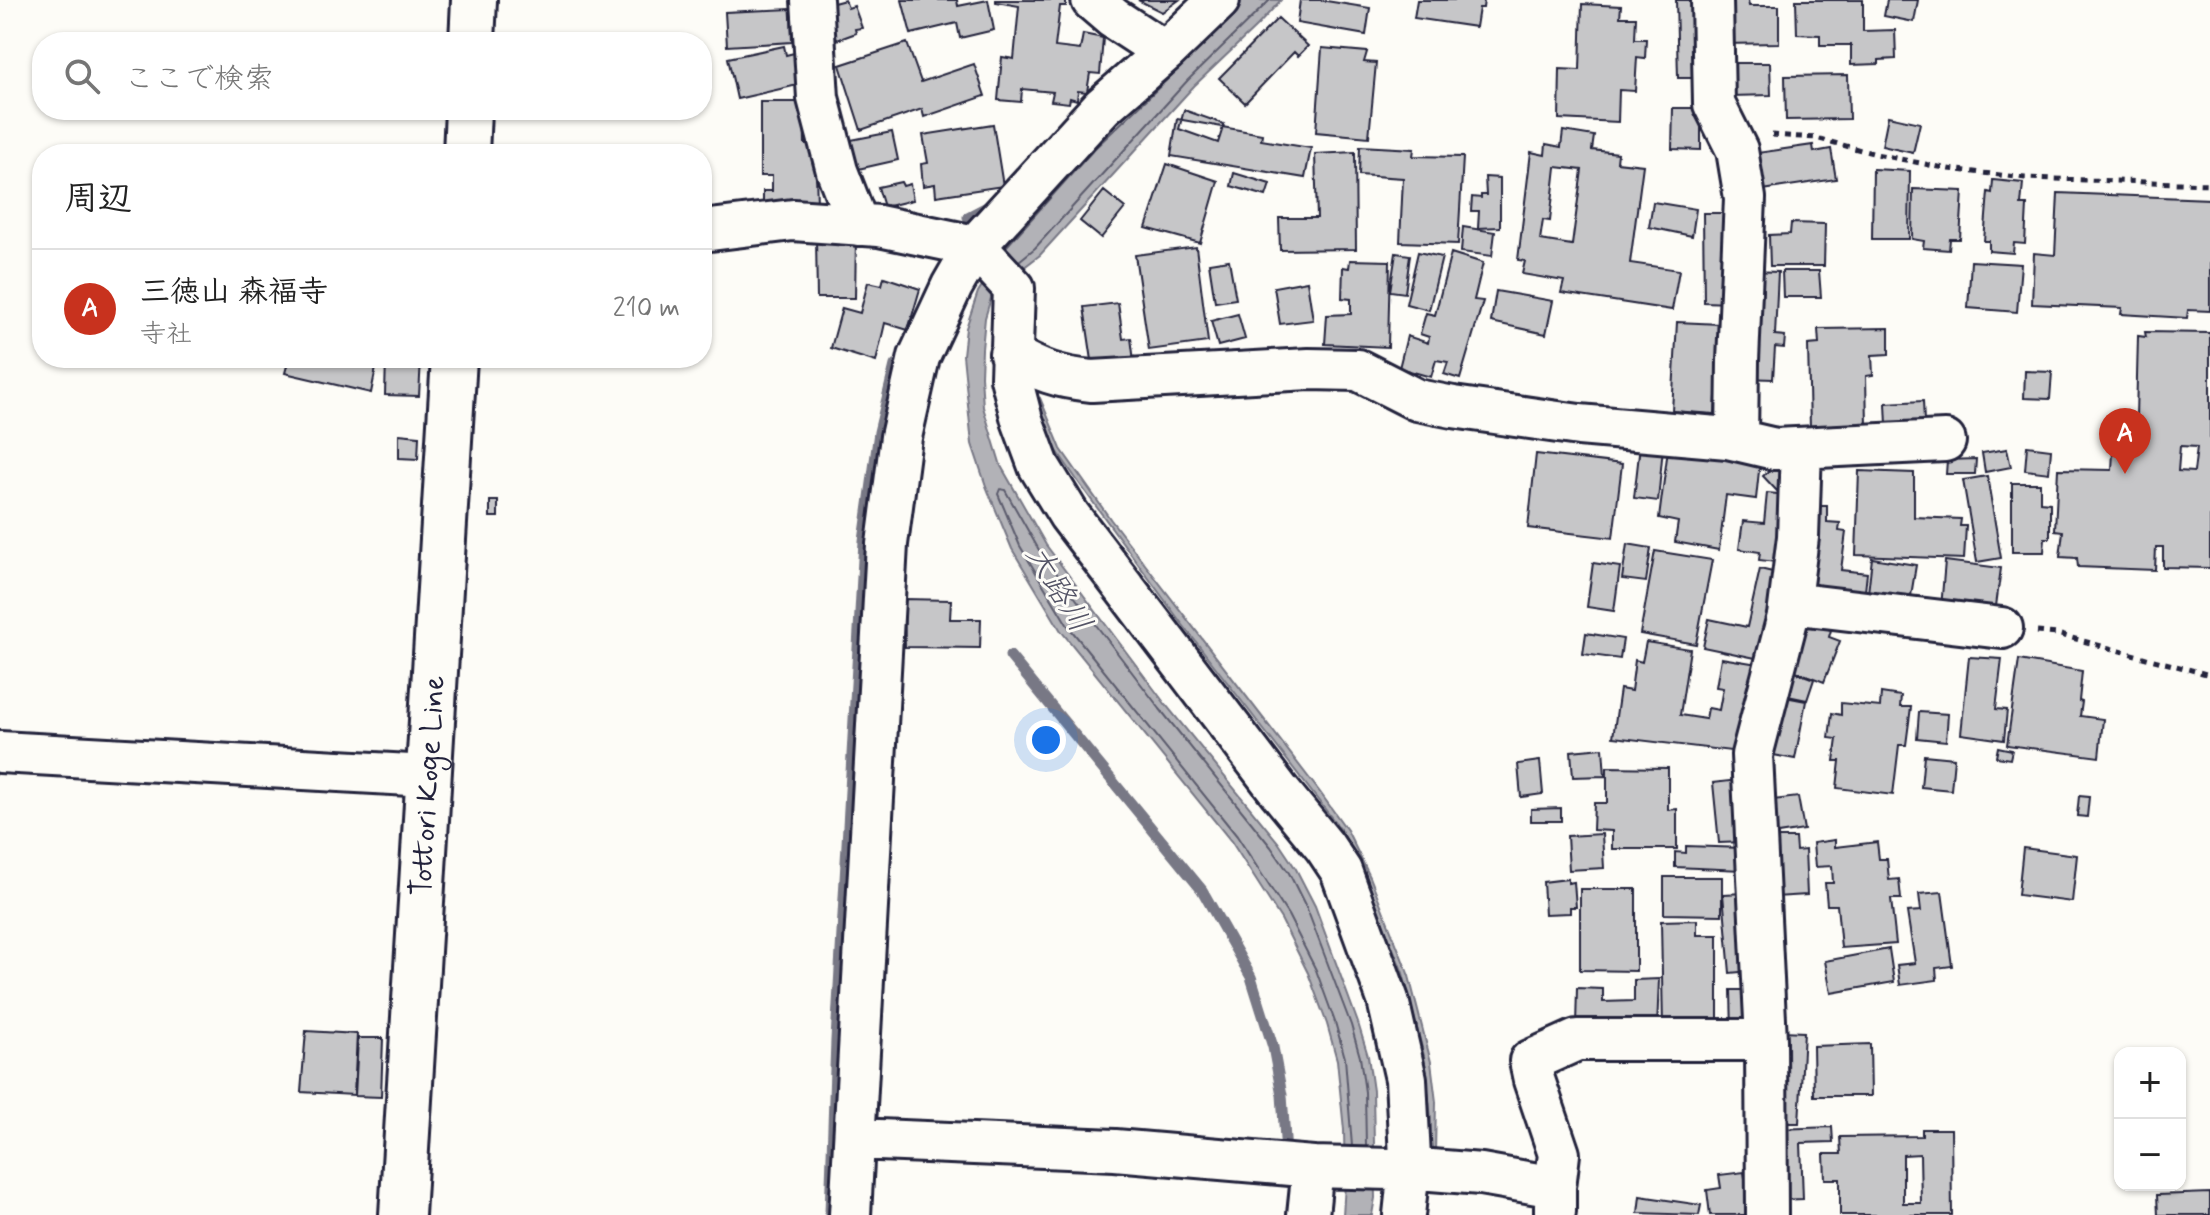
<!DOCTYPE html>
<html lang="ja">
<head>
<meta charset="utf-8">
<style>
  body { margin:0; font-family:Mynerve,"Klee One",sans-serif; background:#f6f6f6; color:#222 }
  .controls { position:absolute; right:24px; bottom:24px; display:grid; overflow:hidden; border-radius:16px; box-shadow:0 2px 6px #0004 }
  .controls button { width:72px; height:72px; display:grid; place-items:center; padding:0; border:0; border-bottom:2px solid #e0e0e0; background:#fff; color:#222; font:40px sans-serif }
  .you { position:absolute; left:1046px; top:740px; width:28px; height:28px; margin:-20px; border:6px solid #fff; border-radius:50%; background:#1a73e8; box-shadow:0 0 0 12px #1a73e833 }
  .badge { display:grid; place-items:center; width:52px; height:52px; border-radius:50%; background:#c8321e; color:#fff; font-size:26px; font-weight:700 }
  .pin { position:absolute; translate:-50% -66px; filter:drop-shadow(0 2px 4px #0008) }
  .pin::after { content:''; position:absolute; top:42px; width:28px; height:24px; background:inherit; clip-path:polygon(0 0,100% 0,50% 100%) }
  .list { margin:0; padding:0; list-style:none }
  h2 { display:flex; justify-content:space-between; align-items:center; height:104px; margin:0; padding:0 32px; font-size:34px }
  h2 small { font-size:26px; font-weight:400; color:#767676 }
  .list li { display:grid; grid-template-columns:52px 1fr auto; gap:24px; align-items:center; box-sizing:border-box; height:120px; padding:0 32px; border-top:2px solid #e0e0e0 }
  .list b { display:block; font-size:30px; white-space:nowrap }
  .list p { margin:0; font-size:26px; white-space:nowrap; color:#767676 }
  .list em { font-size:26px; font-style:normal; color:#767676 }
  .icon { flex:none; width:44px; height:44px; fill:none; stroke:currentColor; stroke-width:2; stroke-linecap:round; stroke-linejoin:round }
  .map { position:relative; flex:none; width:2210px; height:1215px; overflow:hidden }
  .search { position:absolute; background:#fff; box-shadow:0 2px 6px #0004; left:32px; top:32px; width:680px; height:88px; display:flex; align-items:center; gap:20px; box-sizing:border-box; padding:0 28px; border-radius:32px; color:#767676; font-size:30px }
  .panel { position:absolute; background:#fff; box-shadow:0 2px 6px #0004; left:32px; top:144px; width:680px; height:224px; border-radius:32px }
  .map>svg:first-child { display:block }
  .water { fill:#b2b2b7; stroke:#787885; stroke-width:2 }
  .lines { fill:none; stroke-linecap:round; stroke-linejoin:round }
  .shore { stroke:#5c5c6d; stroke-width:2 }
  .stream { stroke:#787885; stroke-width:11 }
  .building { fill:#c6c6c8; stroke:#22223b; stroke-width:2; fill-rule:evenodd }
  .minor-casing { stroke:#22223b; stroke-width:46 }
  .secondary-casing { stroke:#22223b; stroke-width:50 }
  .path { stroke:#22223b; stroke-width:5; stroke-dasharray:6 6; stroke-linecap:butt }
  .minor { stroke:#fdfcf7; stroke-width:40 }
  .secondary { stroke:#fdfcf7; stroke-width:44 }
  .labels { text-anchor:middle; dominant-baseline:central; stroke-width:6; stroke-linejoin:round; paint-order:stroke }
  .street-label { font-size:30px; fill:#22223b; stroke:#fdfcf7 }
  .water-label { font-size:32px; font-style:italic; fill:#545466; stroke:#fdfcf7 }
</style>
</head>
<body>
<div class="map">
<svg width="2210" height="1215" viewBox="0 0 2210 1215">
  <rect width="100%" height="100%" fill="#fdfcf7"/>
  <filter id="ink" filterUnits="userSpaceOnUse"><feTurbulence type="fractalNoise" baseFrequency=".0125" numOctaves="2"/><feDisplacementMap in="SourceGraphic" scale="16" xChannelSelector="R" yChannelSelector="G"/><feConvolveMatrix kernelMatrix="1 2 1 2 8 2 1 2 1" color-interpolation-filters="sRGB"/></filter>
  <g filter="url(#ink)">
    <path class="water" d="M1238 0H1281L1257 26 1194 86 1040 255 993 291 985 318 982 349 981 376 983 407 1001 466 1046 545 1166 705 1278 842 1296 869 1315 906 1358 1023 1368 1056 1373 1091 1375 1198 1372 1215H1343L1345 1184 1344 1130 1337 1060 1327 1024 1308 973 1281 919 1231 841 1061 631 1012 549 986 486 972 444 963 355 966 328 978 292 988 276 997 246 1090 142Z
      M1040 398 1061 449 1111 520 1319 791 1347 830 1370 877 1409 976 1431 1062 1436 1102 1435 1153 1429 1152 1431 1118 1424 1056 1403 973 1363 874 1341 830 1180 621 1079 483 1055 448 1034 400Z"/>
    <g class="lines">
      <path class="shore" d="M1006 247 1095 148 1172 75
        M1019 261 1035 248 1188 80 1270 0
        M1352 1146 1345 1058 1335 1022 1316 970 1288 915 1237 836 1068 626 1020 546 998 494 1000 489 1005 490 1039 550 1160 709 1271 847 1289 873 1307 909 1351 1025 1360 1057 1365 1092 1366 1146"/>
      <path class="stream" d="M968 217 991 205
        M1010 656 1202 890 1251 977 1273 1047 1282 1095 1286 1154
        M830 1213 836 1040 864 541 879 432 895 365"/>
    </g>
    <path class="building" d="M845 0 848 8 854 6 862 28 855 29 856 33 837 40 826 5Z
      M902 0H957L958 6 988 0 994 30 960 38 957 23 911 34Z
      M996 0H1066V6H1060L1055 47 1080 50 1083 34 1103 38 1100 74 1090 73 1087 92 1078 91 1077 100 1070 98 1069 103 1051 101 1053 92 1022 89 1021 102 998 100 1002 57 1014 59 1019 6 996 2Z
      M1138 0H1179L1162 12Z
      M1300 0H1320L1370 8 1366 35 1297 23Z
      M1417 0H1484L1483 8H1479L1476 27 1414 18Z
      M1676 0H1698L1699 78H1678Z
      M1722 0H1748L1749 6H1779V43L1723 44Z
      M1796 0H1863V31L1895 30 1896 59 1879 60V64L1851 65V45H1820V35L1797 34Z
      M1887 0H1918L1914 22 1884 16Z
      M1582 4 1621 6 1620 17H1636L1635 39H1646L1645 58 1637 57 1635 91 1619 90 1618 122 1559 119 1560 69 1580 70Z
      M791 9 792 42 727 46 725 12Z
      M1278 18 1308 46 1298 56 1294 52 1245 103 1219 78Z
      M907 43 921 82 974 64 985 96 924 117 922 109 861 130 840 65Z
      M784 46 786 55 794 53 802 84 737 99 728 58Z
      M1322 48 1367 52 1364 62 1376 63 1369 137 1316 132Z
      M1729 63H1770L1771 95 1730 96Z
      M1848 75 1849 119 1786 120 1785 76Z
      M760 102H804L805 144H815L817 204 763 206V191H772V176H760Z
      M1673 108H1701V150L1672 149Z
      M1184 110 1224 124 1218 143 1179 129Z
      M1888 116 1920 123 1913 153 1882 146Z
      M1177 119 1262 134 1261 140 1311 148 1305 178 1171 156Z
      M993 124 1003 186 936 196 935 184 923 186 921 164 928 163 923 135Z
      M1563 131 1594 136 1592 150 1618 153 1617 162 1643 165 1630 263 1679 270 1672 310 1561 293 1564 281 1522 274 1525 261 1518 260 1531 152 1545 155 1546 144 1561 147ZM1556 167 1582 170 1572 245 1540 240 1543 220 1550 221Z
      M892 132 898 160 858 169 851 140Z
      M1813 145 1814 152 1831 149 1836 179 1756 191 1750 154Z
      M1360 146 1414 149 1413 156 1463 157 1458 244 1400 242 1403 178 1359 175Z
      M1355 152 1356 249 1280 250 1279 218H1317L1315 154Z
      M1167 164 1218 181 1200 243 1146 228Z
      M1873 169 1910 171 1909 239H1872Z
      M1234 173 1270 184 1266 196 1231 186Z
      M1485 177 1500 178V227L1478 228 1479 211H1471L1472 197 1481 198V195H1486Z
      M1993 180 2023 183 2021 205H2027L2025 244 2014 243 2013 253 1989 251V241H1984L1988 192 1992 193Z
      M901 182 903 186 910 184 913 200 884 207 878 187Z
      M1913 189 1963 191 1960 239H1950L1949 250 1923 248 1924 241 1912 239Z
      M1104 191 1125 208 1101 238 1080 221Z
      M2058 193 2210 199V311L2188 310 2187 318 2121 314 2122 308 2032 304 2034 253 2055 255Z
      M1653 202 1696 209 1692 236 1649 227Z
      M1703 213H1728L1729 303 1704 302Z
      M1791 223 1825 224 1824 266H1770L1769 235 1790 234Z
      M1463 227 1495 232 1492 256 1461 252Z
      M816 238H856L855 298H817Z
      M1196 247 1208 342 1149 350 1135 255Z
      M1418 252 1442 257 1429 310 1406 304Z
      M1396 253 1410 255 1405 293 1390 291Z
      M1451 253 1483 263 1474 300 1483 301 1460 379 1444 374 1448 362 1436 360 1431 377 1399 368 1407 336 1428 343 1429 337 1420 334 1426 313 1435 315Z
      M1229 260 1236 299 1215 302 1209 263Z
      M1350 260 1390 261 1388 347 1325 344 1327 315 1351 314V299L1342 298 1343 267 1349 268Z
      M1971 261 2021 264 2017 312 1968 308Z
      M1751 271 1778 272 1775 335 1785 336 1784 348 1775 347 1773 379 1746 378Z
      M1782 271H1819L1821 297H1783Z
      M884 277 920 289 908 330 885 323 876 362 831 348 842 308 860 313 868 282 882 285Z
      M1307 281 1313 320 1280 324 1274 287Z
      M1496 291 1553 301 1546 334 1491 322Z
      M1118 303 1123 339 1131 338 1134 361 1093 367 1084 307Z
      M1238 314 1245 339 1218 346 1211 321Z
      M1677 322 1720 324 1715 414 1672 411Z
      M1889 328V354L1872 355 1873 375 1866 376 1867 426 1810 428 1808 345 1819 344 1818 329Z
      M2145 332 2210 333V568L2163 567V547H2156L2155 570 2078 567 2077 558 2060 557 2063 531 2055 530 2058 469 2112 470 2115 417 2136 418 2138 336 2146 337ZM2180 446 2197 447 2194 472 2178 471Z
      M289 358H378L371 393 285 373Z
      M386 358H421L419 396 385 395Z
      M2025 371 2052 372 2050 399 2024 398Z
      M1923 401 1924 422 1887 425 1886 403Z
      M399 434 419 436 418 459 399 458Z
      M1640 445 1663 447 1658 501 1634 498Z
      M2027 446 2051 449 2049 473 2025 470Z
      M1668 449 1760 461 1756 499 1726 495 1719 550 1675 542 1678 522 1659 518Z
      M2007 449 2011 467 1985 472 1982 453Z
      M1536 454 1622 464 1613 538 1528 528Z
      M1976 459 1975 474H1946L1947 460Z
      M1775 465 1789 479 1777 491 1763 476Z
      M1859 471 1914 473V517L1961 519 1960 526H1966L1964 559 1856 555Z
      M1987 476 2001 558 1977 562 1963 480Z
      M2012 483H2040V502L2050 503V538H2045L2044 552H2012Z
      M1767 493 1790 495 1783 563 1759 560 1760 552 1739 549 1743 521 1764 523Z
      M490 501H498V517H490Z
      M1817 506H1827V522L1840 523 1839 531 1846 532 1841 570 1867 573 1864 600 1809 594Z
      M1627 544 1651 548 1646 582 1622 579Z
      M1655 551 1712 560 1696 644 1640 634Z
      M1872 558 1916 565 1910 602H1867Z
      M1945 561 2001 568 1995 614 1941 608Z
      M1593 563 1620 567 1614 611 1587 607Z
      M1760 569 1785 575 1765 660 1703 647 1709 619 1747 627Z
      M904 599 951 600 950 619H981L980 648 905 647Z
      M1806 620 1831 630 1829 637 1840 641 1824 682 1788 668Z
      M1586 633 1623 639 1620 659 1583 654Z
      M1646 642 1690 649 1680 715 1706 719 1708 708 1719 710 1723 688 1716 687 1721 658 1764 665 1739 752 1613 737 1620 689 1631 691 1635 660 1642 662Z
      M1969 657 2002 659 1996 709 2007 710 2004 740 1961 734Z
      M2019 660 2082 671 2079 701 2082 702 2080 716 2103 719 2099 757 2007 745Z
      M1787 669 1814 679 1807 700 1783 695Z
      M1881 693 1901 696 1900 707H1911L1906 745H1899L1893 795 1837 788 1840 761H1834L1837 739 1829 738 1832 713 1841 715V703L1880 707Z
      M1780 696 1806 701 1795 759 1768 754Z
      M1919 712 1948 714 1946 741 1917 738Z
      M1998 747 2012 750 2010 759 1996 757Z
      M1603 748 1605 776 1573 777 1571 751Z
      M1924 755 1954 758 1951 790 1921 787Z
      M1540 761 1543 794 1521 797 1518 764Z
      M1607 767 1668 768V810L1677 809V849H1612V831L1593 830 1594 803H1607Z
      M1738 780 1744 842 1719 843 1713 783Z
      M2079 796 2089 797 2087 817 2077 816Z
      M1798 797 1804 830 1771 835 1765 801Z
      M1561 808V821H1531V809Z
      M1602 834 1604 868 1569 870 1567 836Z
      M1772 838H1795L1796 851 1805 850 1807 895 1775 897Z
      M1835 840V847L1877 842 1879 859H1887L1889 880 1899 879 1901 899H1891L1896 944 1841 948 1837 905H1827L1825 883H1833L1832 866 1815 867 1813 843Z
      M1686 846 1743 848 1742 870 1675 867V852L1686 853Z
      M2023 848 2077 855 2072 902 2018 895Z
      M1664 877H1722V915L1664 914Z
      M1568 879V883L1574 882 1576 907H1570V913L1545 914 1543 882Z
      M1580 889H1636V971L1580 970Z
      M1942 892 1952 966 1936 968 1937 980 1900 985 1897 965 1915 963 1907 912 1921 911 1919 894Z
      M1745 893 1751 971 1730 973 1723 894Z
      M1697 920V935H1718V1028H1663L1661 921Z
      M1889 949 1894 982 1831 993 1825 961Z
      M1659 979 1657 1028 1576 1026 1577 988 1603 989V1002L1634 1001V980Z
      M1731 990H1754V1033H1732Z
      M306 1031 357 1034 354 1095 301 1092Z
      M1782 1031 1804 1032 1799 1123H1777Z
      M358 1038H383L381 1097 355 1096Z
      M1870 1044 1871 1096H1814L1813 1046Z
      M1832 1127 1833 1142 1801 1143 1803 1199 1779 1200 1778 1129Z
      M1922 1129H1951L1952 1215H1840V1179H1825L1824 1154H1841L1840 1137 1922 1136ZM1920 1154 1921 1203H1903V1155Z
      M1744 1172 1746 1185H1753L1756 1215H1710L1707 1190 1721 1188 1719 1175Z
      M2210 1193V1215H2158L2157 1195Z
      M1640 1196 1701 1205 1699 1215 1638 1213Z"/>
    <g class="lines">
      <defs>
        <path id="minor" d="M812 0 818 98 837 171 858 225
          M1092 0 1113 18 1165 52
          M1712 0 1714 104 1737 150 1745 198 1738 361 1737 440
          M702 231 793 220 879 226 975 246 1014 288 1011 378 1022 420 1039 466 1069 515 1280 792 1325 847 1341 871 1388 1000 1406 1079 1410 1158 1404 1215
          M1010 354C1039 371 1059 378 1092 381L1309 369 1358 370 1417 400 1453 407 1579 425 1728 438 1775 449 1945 441
          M1790 603 2002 628
          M0 752 428 776
          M855 1139 1115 1150 1313 1167 1431 1170 1481 1174 1555 1187
          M1555 1212V1187L1559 1154 1534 1080 1530 1061 1577 1040H1766
          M850 1215 887 544 901 437 919 357 952 286 975 246 1102 107 1165 52 1219 0
          M1308 1215 1313 1167
          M1767 1215 1766 1040 1752 755 1788 616 1798 537 1801 448"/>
        <g id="secondary">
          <path d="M472 42 474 0"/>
          <path d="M466 154 468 110"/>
          <path id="s1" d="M402 1215 454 358"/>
        </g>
      </defs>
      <use href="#minor" class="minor-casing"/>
      <use href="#secondary" class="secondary-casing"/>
      <path class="path" d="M1772 135 1816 138 1876 154 1949 169 2025 178 2210 184
        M2037 632 2057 634 2210 675"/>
      <use href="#minor" class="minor"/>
      <use href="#secondary" class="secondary"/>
    </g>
  </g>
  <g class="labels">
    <g class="street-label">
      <text stroke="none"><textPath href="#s1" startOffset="430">Tottori Koge Line</textPath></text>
    </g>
    <g class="water-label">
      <text transform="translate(1058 589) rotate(59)">大路川</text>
    </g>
  </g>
</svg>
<div class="controls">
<button>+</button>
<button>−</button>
</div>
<div class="you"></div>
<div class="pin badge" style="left:2125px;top:474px">A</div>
<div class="search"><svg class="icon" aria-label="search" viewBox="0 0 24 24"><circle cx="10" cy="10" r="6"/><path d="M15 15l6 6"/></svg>ここで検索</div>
<section class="panel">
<h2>周辺<small></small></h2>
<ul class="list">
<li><span class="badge">A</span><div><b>三徳山 森福寺</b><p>寺社</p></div><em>210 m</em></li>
</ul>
</section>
</div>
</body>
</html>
